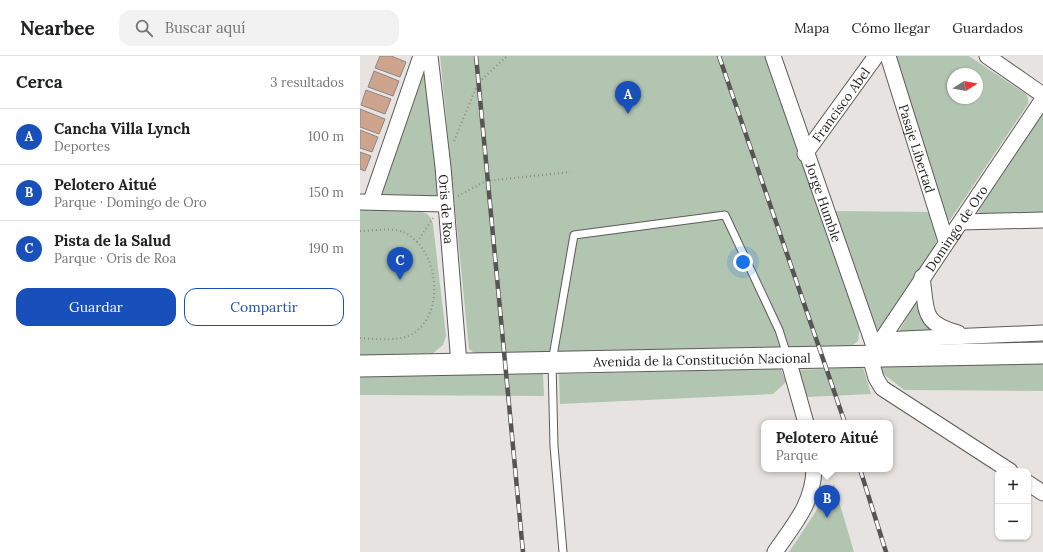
<!DOCTYPE html>
<html lang="es">
<head>
<meta charset="utf-8">
<style>
  body { margin:0; font-family:Lora,serif; background:#f2f2f2; color:#202124 }
  .controls { position:absolute; right:12px; bottom:12px; display:grid; overflow:hidden; border-radius:8px; box-shadow:0 1px 3px #0004 }
  .controls button { width:36px; height:36px; display:grid; place-items:center; padding:0; border:0; border-bottom:1px solid #e0e0e0; background:#fff; color:#202124; font:20px sans-serif }
  .compass { position:absolute; left:587px; top:12px; width:36px; height:36px; border-radius:50%; background:#fff; box-shadow:0 1px 3px #0004; rotate:79deg }
  .you { position:absolute; left:383px; top:206px; width:14px; height:14px; margin:-10px; border:3px solid #fff; border-radius:50%; background:#1a73e8; box-shadow:0 0 0 6px #1a73e833 }
  .badge { display:grid; place-items:center; width:26px; height:26px; border-radius:50%; background:#184fbb; color:#fff; font-size:13px; font-weight:700 }
  .pin { position:absolute; translate:-50% -33px; filter:drop-shadow(0 1px 2px #0008) }
  .pin::after { content:''; position:absolute; top:21px; width:14px; height:12px; background:inherit; clip-path:polygon(0 0,100% 0,50% 100%) }
  .popup { position:absolute; left:401px; top:364px; width:132px; height:52px; box-sizing:border-box; display:grid; place-content:center; border-radius:8px; background:#fff; filter:drop-shadow(0 1px 3px #0005); font-size:13px; white-space:nowrap; color:#757577 }
  .popup b { font-size:15px; color:#202124 }
  .popup::after { content:''; position:absolute; left:50%; top:100%; margin-left:-8px; border:8px solid transparent; border-top-color:#fff }
  .list { margin:0; padding:0; list-style:none }
  h2 { display:flex; justify-content:space-between; align-items:center; height:52px; margin:0; padding:0 16px; font-size:17px }
  h2 small { font-size:13px; font-weight:400; color:#757577 }
  .list li { display:grid; grid-template-columns:26px 1fr auto; gap:12px; align-items:center; box-sizing:border-box; height:56px; padding:0 16px; border-top:1px solid #e0e0e0 }
  .list b { display:block; font-size:15px; white-space:nowrap }
  .list p { margin:0; font-size:13px; white-space:nowrap; color:#757577 }
  .list em { font-size:13px; font-style:normal; color:#757577 }
  .actions { display:flex; gap:8px; padding:12px 16px }
  .actions a { flex:1; padding:9px 0; border:1px solid #184fbb; border-radius:12px; text-align:center; font-size:14px; color:#184fbb }
  .actions .main { background:#184fbb; color:#fff }
  .icon { flex:none; width:22px; height:22px; fill:none; stroke:currentColor; stroke-width:2; stroke-linecap:round; stroke-linejoin:round }
  .map { position:relative; flex:none; width:683px; height:496px; overflow:hidden }
  header { display:flex; align-items:center; gap:24px; box-sizing:border-box; height:56px; padding:0 20px; background:#fff; border-bottom:1px solid #e0e0e0 }
  header strong { font-size:19px }
  nav { display:flex; gap:22px; margin-inline-start:auto; font-size:14px }
  .search { width:280px; height:36px; background:#f2f2f2; display:flex; align-items:center; gap:10px; box-sizing:border-box; padding:0 14px; border-radius:12px; color:#757577; font-size:15px }
  main { display:flex }
  aside { flex:1; background:#fff }
  .map>svg:first-child { display:block }
  .green { fill:#b2c5b0; fill-rule:evenodd }
  .building { fill:#cea48d; stroke:#8a8786 }
  .lines { fill:none; stroke-linecap:round; stroke-linejoin:round }
  .service-casing { stroke:#5e5b59; stroke-width:9 }
  .minor-casing { stroke:#5e5b59; stroke-width:17 }
  .secondary-casing { stroke:#5e5b59; stroke-width:23 }
  .path { stroke:#8c8a88; stroke-width:2; stroke-dasharray:1 3; stroke-linecap:butt }
  .service { stroke:#fff; stroke-width:7 }
  .minor { stroke:#fff; stroke-width:15 }
  .secondary { stroke:#fff; stroke-width:21 }
  .rail-casing { stroke:#575554; stroke-width:4.5 }
  .rail { stroke:#fff; stroke-width:3; stroke-dasharray:9; stroke-linecap:butt }
  .labels { text-anchor:middle; dominant-baseline:central; stroke-width:3; stroke-linejoin:round; paint-order:stroke }
  .street-label { font-size:13px; fill:#1f1e1d; stroke:#fff }
</style>
</head>
<body>
<header>
<strong>Nearbee</strong>
<div class="search"><svg class="icon" aria-label="search" viewBox="0 0 24 24"><circle cx="10" cy="10" r="6"/><path d="M15 15l6 6"/></svg>Buscar aquí</div>
<nav><a>Mapa</a><a>Cómo llegar</a><a>Guardados</a></nav>
</header>
<main>
<aside>
<h2>Cerca<small>3 resultados</small></h2>
<ul class="list">
<li><span class="badge">A</span><div><b>Cancha Villa Lynch</b><p>Deportes</p></div><em>100 m</em></li>
<li><span class="badge">B</span><div><b>Pelotero Aitué</b><p>Parque · Domingo de Oro</p></div><em>150 m</em></li>
<li><span class="badge">C</span><div><b>Pista de la Salud</b><p>Parque · Oris de Roa</p></div><em>190 m</em></li>
</ul>
<div class="actions"><a class="main">Guardar</a><a>Compartir</a></div>
</aside>
<div class="map">
<svg width="683" height="496" viewBox="0 0 683 496">
  <rect width="100%" height="100%" fill="#e7e3e1"/>
  <path class="green" d="M80 0H407L433 82 500 268 498 285 492 290 482 293 117 299 109 293Z
    M532 0H609L666 38 668 42V48L590 164 586 165ZM593 18H617V42H593Z
    M62 13 68 15 78 141 23 140 21 137Z
    M683 53V159L620 158 617 153Z
    M0 153C14 153 56 151 67 158 70 160 72 164 73 168L86 280 83 289 72 298 0 302Z
    M471 155 573 156C578 173 580 180 572 197L521 273 517 274 513 272Z
    M558 241 588 276 538 277Z
    M683 306V335L544 334 522 317 521 311Z
    M503 311 511 338 447 341 439 314Z
    M421 313 426 326 413 338 200 348 199 318Z
    M183 318 184 340 0 339V320Z
    M474 428 494 496H429Z"/>
  <path class="building" d="M20 0H31L46 6 40 21 15 12Z
    M14 15 39 25 33 40 8 31Z
    M6 34 31 43 25 58 1 49Z
    M0 53 25 63 19 78 0 71Z
    M0 74 18 81 12 96 0 92Z
    M0 96 11 100 5 115 0 113Z"/>
  <g class="lines">
    <defs>
      <path id="service" d="M203 496 194 390 192 306 214 179 365 159 419 274 427 299"/>
      <g id="minor">
        <path id="s1" d="M70 0 83 111 99 308"/>
        <path id="s2" d="M413 0 515 293"/>
        <path id="s3" d="M528 0 586 185"/>
        <path d="M627 0 683 39"/>
        <path id="s4" d="M445 98 516 0"/>
        <path d="M11 145 61 0"/>
        <path d="M0 146 85 148"/>
        <path d="M601 166 683 164"/>
        <path d="M562 221C567 255 561 267 598 277"/>
        <path d="M520 284 683 277"/>
        <path d="M428 303 446 367"/>
        <path id="s5" d="M650 415 522 332 516 322 510 301 683 43"/>
        <path d="M668 427 683 437"/>
        <path d="M415 496C434 468 453 448 454 413"/>
      </g>
      <g id="secondary">
        <path id="s6" d="M0 310 683 297"/>
      </g>
    </defs>
    <use href="#service" class="service-casing"/>
    <use href="#minor" class="minor-casing"/>
    <use href="#secondary" class="secondary-casing"/>
    <path class="path" d="M94 85 118 27 147 0
      M98 140 126 125 210 116
      M0 175C12 175 31 171 43 176 77 190 87 255 54 277 40 286 16 283 0 282
      M57 186 73 162"/>
    <use href="#service" class="service"/>
    <use href="#minor" class="minor"/>
    <use href="#secondary" class="secondary"/>
    <defs>
      <path id="rail" d="M116 0 163 496
        M359 0 485 367
        M500 413 526 496"/>
    </defs>
    <use href="#rail" class="rail-casing"/>
    <use href="#rail" class="rail"/>
  </g>
  <g class="labels">
    <g class="street-label">
      <text stroke="none"><textPath href="#s4" startOffset="61">Francisco Abel</textPath></text>
      <text stroke="none"><textPath href="#s3" startOffset="97">Pasaje Libertad</textPath></text>
      <text stroke="none"><textPath href="#s2" startOffset="155">Jorge Humble</textPath></text>
      <text stroke="none"><textPath href="#s1" startOffset="154">Oris de Roa</textPath></text>
      <text stroke="none"><textPath href="#s5" startOffset="341">Domingo de Oro</textPath></text>
      <text stroke="none"><textPath href="#s6" startOffset="342">Avenida de la Constitución Nacional</textPath></text>
    </g>
  </g>
</svg>
<div class="controls">
<button>+</button>
<button>−</button>
</div>
<svg class="compass" viewBox="-18 -18 36 36"><path d="M0-13l5 13h-10z" fill="#e53935"/><path d="M0 13l5-13h-10z" fill="#757577"/></svg>
<div class="you"></div>
<div class="pin badge" style="left:268px;top:58px">A</div>
<div class="pin badge" style="left:467px;top:462px">B</div>
<div class="popup"><b>Pelotero Aitué</b>Parque</div>
<div class="pin badge" style="left:40px;top:224px">C</div>
</div>
</main>
</body>
</html>
